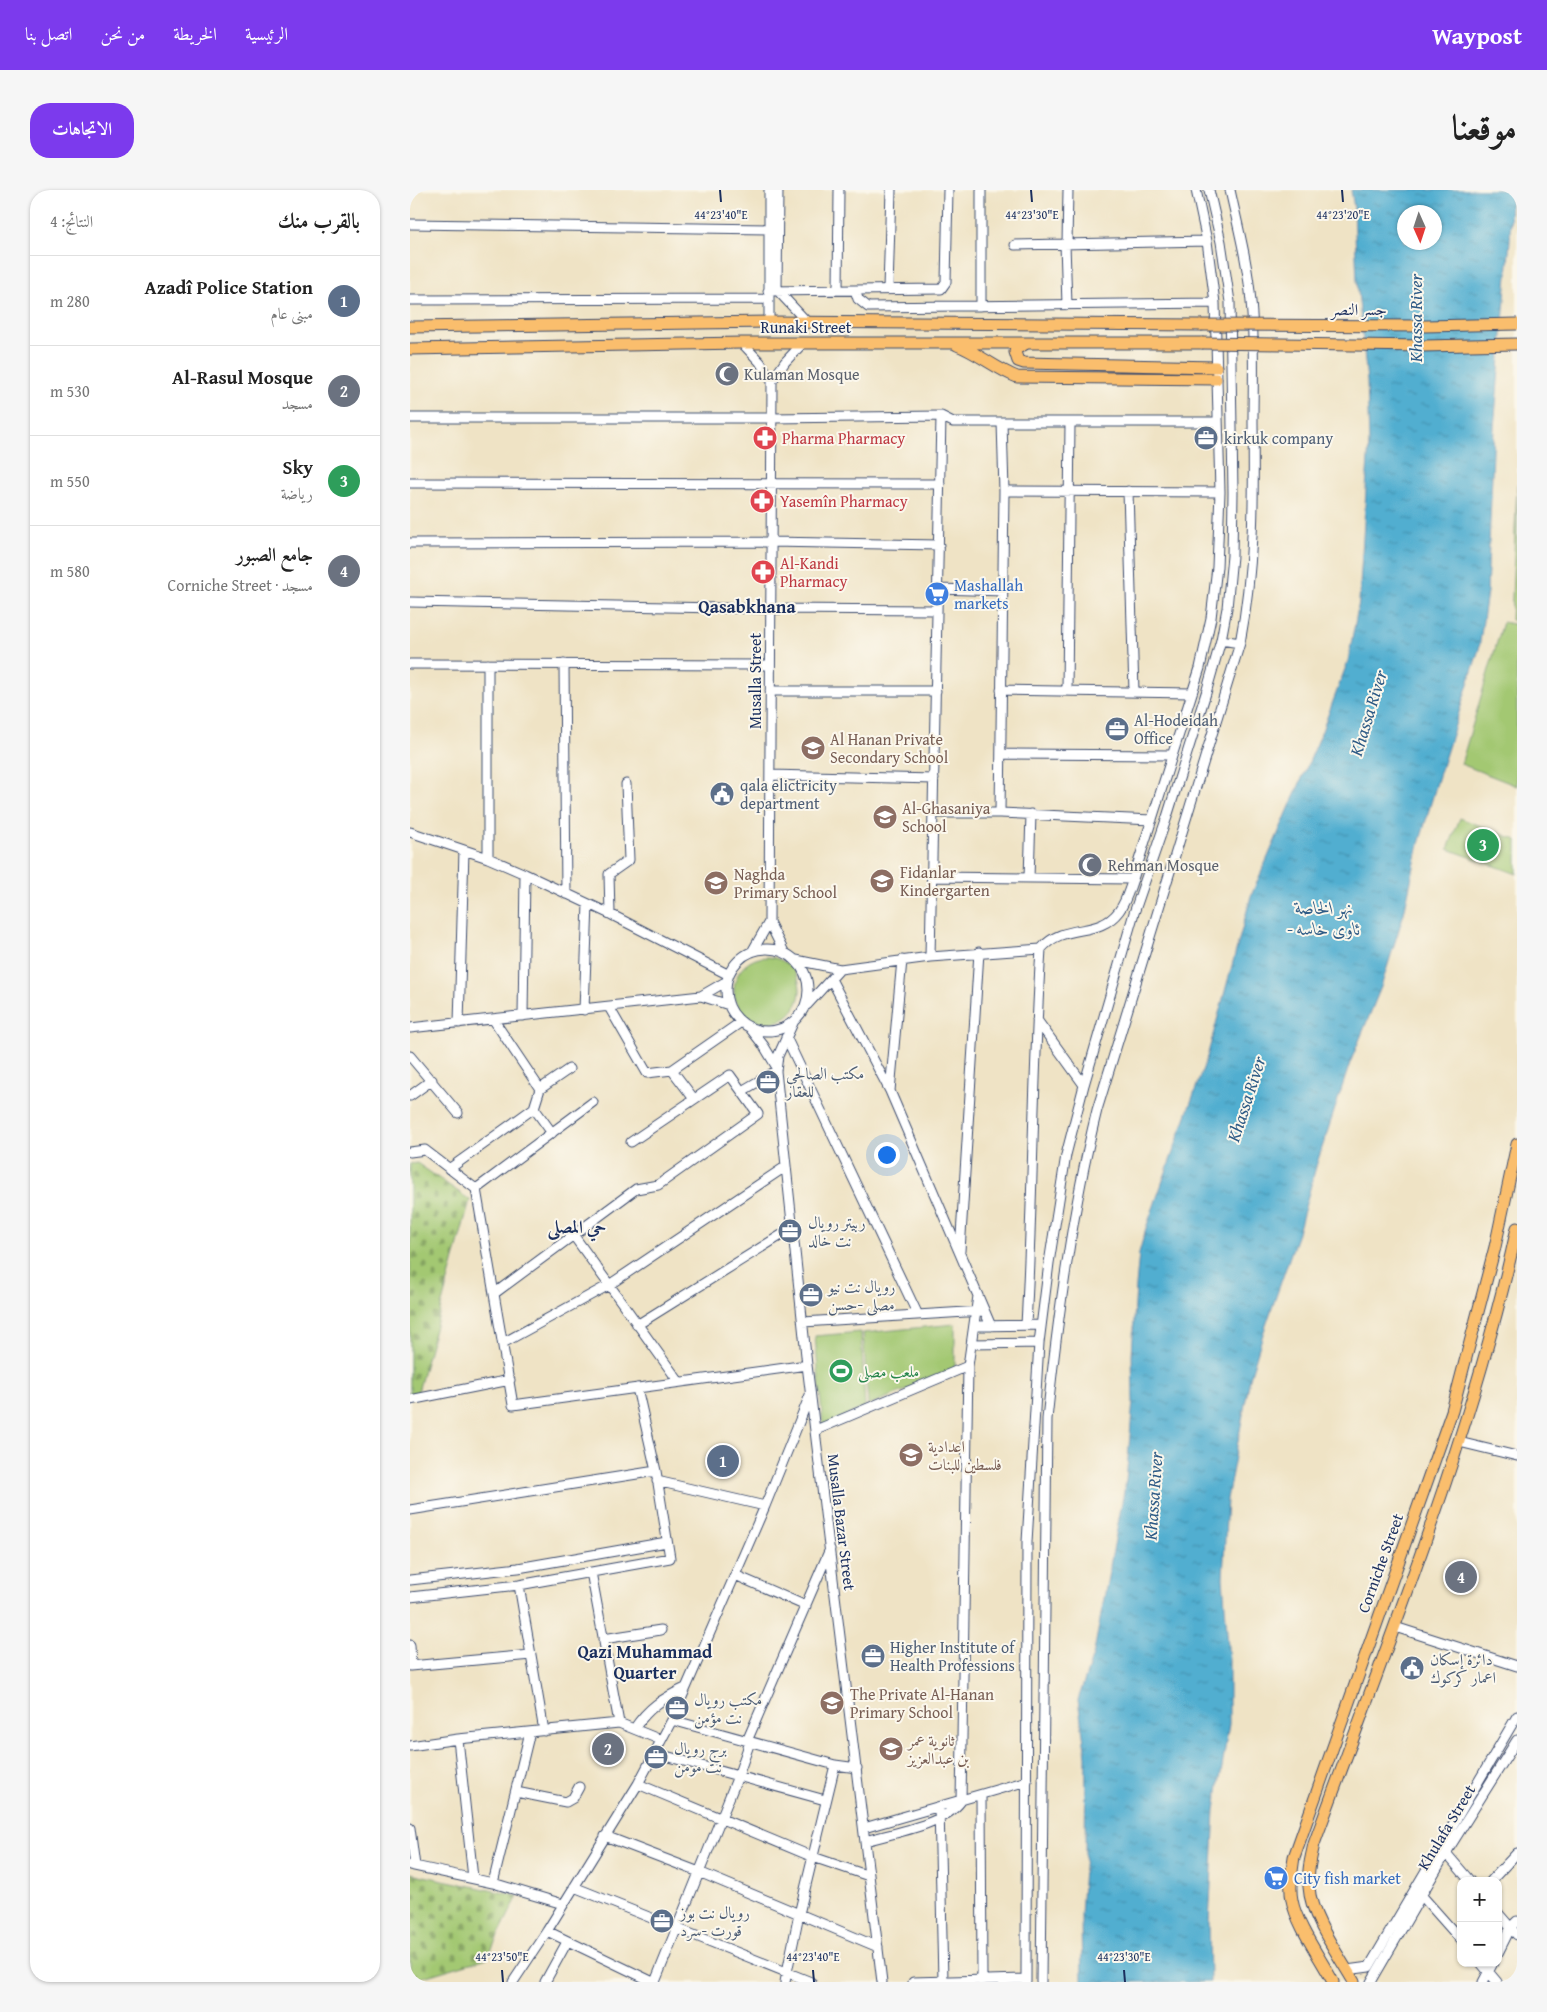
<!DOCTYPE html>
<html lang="ar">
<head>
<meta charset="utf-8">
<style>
  body { margin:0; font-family:"Gentium Book Plus",Amiri,serif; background:#f6f6f6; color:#222; direction:rtl }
  .controls { position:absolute; right:15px; bottom:15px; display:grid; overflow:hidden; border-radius:10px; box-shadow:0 1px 4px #0004 }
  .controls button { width:45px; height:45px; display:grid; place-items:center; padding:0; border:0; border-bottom:1px solid #e0e0e0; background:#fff; color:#222; font:25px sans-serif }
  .compass { position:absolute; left:987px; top:15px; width:45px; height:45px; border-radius:50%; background:#fff; box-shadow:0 1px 4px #0004; rotate:177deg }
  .you { position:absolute; left:476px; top:964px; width:18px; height:18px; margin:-12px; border:4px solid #fff; border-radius:50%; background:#1a73e8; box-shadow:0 0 0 8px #1a73e833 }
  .badge { display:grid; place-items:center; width:32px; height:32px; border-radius:50%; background:#7c3aed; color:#fff; font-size:16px; font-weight:700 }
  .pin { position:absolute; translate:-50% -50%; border:2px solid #fff; box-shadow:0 1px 5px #0006 }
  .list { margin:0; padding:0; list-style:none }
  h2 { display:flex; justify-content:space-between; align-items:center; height:65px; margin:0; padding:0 20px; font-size:21px }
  h2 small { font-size:16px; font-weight:400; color:#767676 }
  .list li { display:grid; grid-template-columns:32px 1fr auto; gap:15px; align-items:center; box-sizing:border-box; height:90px; padding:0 20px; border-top:1px solid #e0e0e0 }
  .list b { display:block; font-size:19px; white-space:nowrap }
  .list p { margin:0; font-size:16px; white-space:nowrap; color:#767676 }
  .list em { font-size:16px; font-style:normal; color:#767676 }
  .map { position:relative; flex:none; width:1107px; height:1792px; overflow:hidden; direction:ltr; border-radius:20px }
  header { display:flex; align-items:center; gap:30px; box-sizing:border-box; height:70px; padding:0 25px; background:#7c3aed; color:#fff }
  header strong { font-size:24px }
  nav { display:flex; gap:28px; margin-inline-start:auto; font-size:18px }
  .intro { display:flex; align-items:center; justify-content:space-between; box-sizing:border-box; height:120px; padding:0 30px }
  h1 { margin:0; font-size:35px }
  .button { padding:12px 22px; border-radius:20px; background:#7c3aed; color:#fff; font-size:18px; font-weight:700 }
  main { display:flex; gap:30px; padding:0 30px }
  aside { flex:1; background:#fff; border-radius:20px; box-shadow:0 1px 4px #0004 }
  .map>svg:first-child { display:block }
  .green { fill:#a3c872; stroke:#5f7c68 }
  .cemetery { fill:url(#cemetery-stones); stroke:#5f7c68 }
  .water { fill:url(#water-ripples); stroke:#366e97; fill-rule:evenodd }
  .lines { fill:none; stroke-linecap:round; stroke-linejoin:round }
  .minor-casing { stroke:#3b4a6d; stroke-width:11 }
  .major-casing { stroke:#3b4a6d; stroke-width:13 }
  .minor { stroke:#fff; stroke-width:9 }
  .major { stroke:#fabe6d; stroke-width:11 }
  .major-bridge-casing { stroke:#3b4a6d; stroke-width:13; stroke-linecap:butt }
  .major-bridge { stroke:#fabe6d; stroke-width:11 }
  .ticks { fill:none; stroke:#1b2f5e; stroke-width:2 }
  .labels { text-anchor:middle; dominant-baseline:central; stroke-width:4; stroke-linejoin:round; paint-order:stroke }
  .street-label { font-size:16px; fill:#1b2f5e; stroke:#fbf7ec }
  .worship-label { font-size:16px; fill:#5b616d; stroke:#fbf7ec; text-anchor:start }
  .health-label { font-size:16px; fill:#be3a42; stroke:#fbf7ec; text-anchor:start }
  .service-label { font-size:16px; fill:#4e5e75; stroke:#fbf7ec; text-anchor:start }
  .shop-label { font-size:16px; fill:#366cbe; stroke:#fbf7ec; text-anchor:start }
  .education-label { font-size:16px; fill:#785e54; stroke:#fbf7ec; text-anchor:start }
  .leisure-label { font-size:16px; fill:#27864d; stroke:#fbf7ec; text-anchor:start }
  .water-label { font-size:18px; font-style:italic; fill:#2e5b86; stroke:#fbf7ec }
  .neighbourhood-label { font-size:18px; font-weight:bold; fill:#1b2f5e; stroke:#fbf7ec }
  .ticks-label { font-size:12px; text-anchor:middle; fill:#1b2f5e; stroke:#fbf7ec; stroke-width:4; stroke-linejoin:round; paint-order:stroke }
</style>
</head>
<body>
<header>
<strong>Waypost</strong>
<nav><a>الرئيسية</a><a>الخريطة</a><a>من نحن</a><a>اتصل بنا</a></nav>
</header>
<div class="intro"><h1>موقعنا</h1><a class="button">الاتجاهات</a></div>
<main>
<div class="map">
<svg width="1107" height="1792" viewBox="0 0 1107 1792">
  <defs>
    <pattern id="cemetery-stones" width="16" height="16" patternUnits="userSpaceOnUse" patternTransform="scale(1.25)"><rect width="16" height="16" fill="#a3c872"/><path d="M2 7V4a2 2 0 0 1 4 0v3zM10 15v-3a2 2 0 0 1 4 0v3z" fill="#84a361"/></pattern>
    <pattern id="water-ripples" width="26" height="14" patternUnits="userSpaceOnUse" patternTransform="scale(1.25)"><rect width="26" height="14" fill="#51aed0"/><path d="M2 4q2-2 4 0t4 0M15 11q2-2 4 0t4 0" fill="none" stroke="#428eac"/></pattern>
  </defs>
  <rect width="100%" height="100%" fill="#fbf7ec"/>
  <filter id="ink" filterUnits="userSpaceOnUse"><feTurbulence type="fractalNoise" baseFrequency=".02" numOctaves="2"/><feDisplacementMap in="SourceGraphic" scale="10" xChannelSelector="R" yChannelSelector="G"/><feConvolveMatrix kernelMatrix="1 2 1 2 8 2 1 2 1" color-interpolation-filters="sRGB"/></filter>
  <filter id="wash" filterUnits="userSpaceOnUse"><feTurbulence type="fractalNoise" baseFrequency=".0096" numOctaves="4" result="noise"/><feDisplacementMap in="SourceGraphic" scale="20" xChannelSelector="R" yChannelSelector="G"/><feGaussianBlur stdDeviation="1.12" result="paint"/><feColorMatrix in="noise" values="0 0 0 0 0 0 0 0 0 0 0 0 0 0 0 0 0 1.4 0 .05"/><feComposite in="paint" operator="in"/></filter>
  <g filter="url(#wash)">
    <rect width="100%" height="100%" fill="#efe3c5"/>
    <path class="green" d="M1107 294V431L1101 430Z
      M1093 432 1107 435V596L1051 574Z
      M1050 628 1107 650V684L1038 659Z
      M324 800a33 33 0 1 1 66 0a33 33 0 1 1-66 0Z
      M545 1134V1181L458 1215 453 1143Z
      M451 1142 455 1217 413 1236 405 1146Z"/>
    <path class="cemetery" d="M7 973 60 1010 8 1202 0 1204V974Z
      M0 1683 108 1706 77 1768 0 1791Z"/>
    <path class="water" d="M941 0H1101L1100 50 1084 238 1077 402 1069 459 1028 589 1009 654 994 723 971 797 940 873 907 973 887 1046 853 1144 840 1188 817 1309 813 1388 819 1471V1534L805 1620 799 1732 800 1792H672L671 1725 675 1662 676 1566 668 1510 684 1462 716 1291 723 1211 722 1165 726 1096 729 1063 736 1038 797 867 841 706 909 549 938 471 949 412 959 252 957 191 947 91 944 18ZM994 22H1024V52H994Z"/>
  </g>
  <g filter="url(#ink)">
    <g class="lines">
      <defs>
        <path id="minor" d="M359 0V132
          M368 0 367 100 398 133
          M571 0V116
          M0 34 358 39
          M655 54 657 115
          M657 54 658 0
          M605 55 797 51
          M478 99 481 0
          M428 100 429 0
          M445 100 448 109 458 117 805 113
          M358 101 531 99 536 92 538 0
          M0 110 358 109
          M332 153 350 172 362 191 359 732 374 762
          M362 191 375 172 393 153
          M0 228H362L531 226 543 232H807
          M0 293 530 294
          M594 301 810 302
          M718 301 724 502
          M0 353 361 352 529 355
          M528 399 593 401
          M0 412 361 419 527 420
          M811 450 830 453
          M0 474 360 475
          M78 474V668
          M154 474 156 704
          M591 500 782 503
          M360 501H526
          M657 501 660 233
          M591 564 762 565
          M360 585 524 589
          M523 623H590L742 630
          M590 623 594 301 592 232
          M0 642 78 668 115 684 200 724 319 785
          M522 687 723 689
          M619 688 621 624
          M200 724 199 684 219 670 216 594
          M316 800a41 41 0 1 1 82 0a41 41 0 1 1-82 0Z
          M342 762 359 732
          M520 767 531 226
          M386 770 430 779 520 767 631 759
          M421 789 480 901 581 1136
          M291 806 319 815
          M397 815 430 779
          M199 817 237 883 262 880 331 832
          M174 820 178 714
          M113 826 115 684
          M83 829 130 899
          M627 830 674 895
          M49 833 54 660
          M383 833 368 866 366 881 397 1175 472 1792
          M0 838 291 806 317 791
          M340 838 354 856 366 876
          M376 847 508 1125
          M0 866 48 923
          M262 880 284 909
          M332 901 366 881
          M480 901 492 770
          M0 906 22 890
          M124 918 142 943
          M0 962 15 960 66 999 103 1215 397 1175
          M39 979 124 918 130 899 159 879
          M66 999 183 912
          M164 1046 269 1192
          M550 1061 569 762
          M85 1103 226 999 248 995 348 924 320 885 221 952
          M393 1132 572 1121
          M227 1135 381 1039
          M616 1135C623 1010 623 884 631 759 655 731 688 749 709 721 716 712 719 700 723 689L790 478 801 428 807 377 810 302 805 113 797 51 786 0
          M564 1136 631 1135
          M93 1153 199 1095 375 977
          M561 1154 629 1153
          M0 1210 100 1190
          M406 1240 558 1176
          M1049 1252 1107 1266
          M247 1291 355 1316
          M0 1320 246 1281
          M181 1382 209 1533
          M325 1385 396 1416
          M0 1390 108 1378 257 1352
          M109 1395 134 1541
          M0 1407 109 1395 260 1368 246 1281 227 1198
          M985 1437 1107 1476
          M193 1449 251 1440
          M0 1455 1 1476
          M0 1476 121 1465
          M262 1530 425 1575 447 1578
          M224 1539C238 1518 253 1508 275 1498
          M48 1549 63 1688
          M337 1551 420 1359
          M0 1556 48 1549 209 1533 251 1550
          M245 1563 415 1610
          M228 1594 403 1667 459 1686
          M106 1602 156 1612 163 1608 169 1597
          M571 1605 572 1792
          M529 1617 533 1791
          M0 1638 5 1676
          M454 1638 617 1591
          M195 1646 289 1682 468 1757
          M455 1651C483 1643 534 1635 551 1611L558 1176 568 1106
          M1036 1663 1060 1691
          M0 1675 83 1693 153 1714
          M1081 1691 1107 1663
          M83 1693 120 1542
          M164 1697 401 1792
          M1012 1706 1051 1750
          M1088 1723 1107 1745
          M137 1741 243 1792
          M1088 1763 1101 1737 1107 1731
          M1071 1773 1087 1792
          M937 1780 959 1777 1107 1526
          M103 1792 137 1741 228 1594 262 1530 355 1316 400 1205
          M135 1792 157 1752
          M245 1792 328 1586 340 1552
          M375 1792 389 1724 425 1575
          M503 1792 616 1789
          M616 1792 617 1352 629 1153 639 1073 656 965 674 895 724 723 757 627 796 503 811 450 817 418 822 366 823 303 820 112 811 52 799 0
          M631 1792 637 1229C648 1126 662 1021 687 920L830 453C844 380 844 307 843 233 843 193 845 152 841 112 838 74 828 37 820 0
          M961 1792 1036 1663 1107 1550
          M1073 1792 1083 1773"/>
        <path id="major" d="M0 137 359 132 791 135
          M617 153 606 159 605 162 608 171 614 173 806 177
          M547 155C568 163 586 179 607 187L806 189
          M0 159 332 153H792
          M923 1792C911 1769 886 1734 882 1710 879 1696 882 1681 884 1667L1042 1221 1085 1057 1107 954
          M944 1792C928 1764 901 1728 899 1697 897 1682 901 1668 904 1654 978 1451 1061 1250 1107 1038"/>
      </defs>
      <use href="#minor" class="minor-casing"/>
      <use href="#major" class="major-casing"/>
      <use href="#minor" class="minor"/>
      <use href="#major" class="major"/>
      <defs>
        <path id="major-bridge" d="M791 135 1016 136 1107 134
          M792 153 1014 156 1107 154"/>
      </defs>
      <use href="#major-bridge" class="major-bridge-casing"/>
      <use href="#major-bridge" class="major-bridge"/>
    </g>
  </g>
  <path class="ticks" d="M310 0 311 12M621 0 622 12M932 0 933 12M92 1780 93 1792M403 1780 404 1792M714 1780 715 1792"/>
  <defs>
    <symbol id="mosque-disc" viewBox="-11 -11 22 22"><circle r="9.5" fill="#6b7280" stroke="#fbf7ec"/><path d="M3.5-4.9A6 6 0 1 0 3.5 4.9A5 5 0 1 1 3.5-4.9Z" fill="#fff"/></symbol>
    <symbol id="pharmacy-disc" viewBox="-11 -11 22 22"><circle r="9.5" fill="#e0444e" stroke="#fbf7ec"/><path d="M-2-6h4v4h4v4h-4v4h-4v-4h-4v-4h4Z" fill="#fff"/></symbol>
    <symbol id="office-disc" viewBox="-11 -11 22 22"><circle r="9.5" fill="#5c6f8a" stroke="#fbf7ec"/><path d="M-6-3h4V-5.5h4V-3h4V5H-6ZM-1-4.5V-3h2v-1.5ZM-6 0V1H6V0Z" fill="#fff"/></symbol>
    <symbol id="supermarket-disc" viewBox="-11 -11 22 22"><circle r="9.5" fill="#3f7fe0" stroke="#fbf7ec"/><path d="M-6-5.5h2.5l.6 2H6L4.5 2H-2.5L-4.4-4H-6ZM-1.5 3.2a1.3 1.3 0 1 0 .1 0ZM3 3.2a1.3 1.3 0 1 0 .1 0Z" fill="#fff"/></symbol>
    <symbol id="school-disc" viewBox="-11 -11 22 22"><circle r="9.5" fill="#8d6e63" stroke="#fbf7ec"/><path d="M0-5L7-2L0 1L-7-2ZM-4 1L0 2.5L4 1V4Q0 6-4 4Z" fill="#fff"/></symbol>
    <symbol id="civic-disc" viewBox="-11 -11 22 22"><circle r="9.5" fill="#5c6f8a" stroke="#fbf7ec"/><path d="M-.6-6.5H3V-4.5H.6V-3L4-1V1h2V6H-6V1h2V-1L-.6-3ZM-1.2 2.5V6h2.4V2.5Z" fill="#fff"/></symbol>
    <symbol id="stadium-disc" viewBox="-11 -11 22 22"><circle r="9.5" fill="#2e9e5b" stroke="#fbf7ec"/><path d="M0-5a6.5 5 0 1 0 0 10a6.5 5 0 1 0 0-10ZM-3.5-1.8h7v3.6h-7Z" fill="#fff"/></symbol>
  </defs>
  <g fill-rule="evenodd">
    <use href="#mosque-disc" x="303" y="170" width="28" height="28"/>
    <use href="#pharmacy-disc" x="341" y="234" width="28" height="28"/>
    <use href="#office-disc" x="782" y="234" width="28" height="28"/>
    <use href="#pharmacy-disc" x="338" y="297" width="28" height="28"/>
    <use href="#pharmacy-disc" x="339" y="368" width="28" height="28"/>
    <use href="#supermarket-disc" x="513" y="390" width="28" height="28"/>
    <use href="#office-disc" x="693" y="525" width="28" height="28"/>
    <use href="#school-disc" x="389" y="544" width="28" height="28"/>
    <use href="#civic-disc" x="298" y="590" width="28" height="28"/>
    <use href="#school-disc" x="461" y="613" width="28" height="28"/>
    <use href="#mosque-disc" x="666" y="661" width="28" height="28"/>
    <use href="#school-disc" x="458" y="677" width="28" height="28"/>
    <use href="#school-disc" x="292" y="679" width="28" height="28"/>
    <use href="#office-disc" x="344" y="878" width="28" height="28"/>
    <use href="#office-disc" x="366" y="1027" width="28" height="28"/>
    <use href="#office-disc" x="387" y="1091" width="28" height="28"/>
    <use href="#stadium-disc" x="417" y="1167" width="28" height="28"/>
    <use href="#school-disc" x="487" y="1251" width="28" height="28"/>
    <use href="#office-disc" x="449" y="1452" width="28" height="28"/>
    <use href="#civic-disc" x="988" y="1464" width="28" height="28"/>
    <use href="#school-disc" x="408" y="1499" width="28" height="28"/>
    <use href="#office-disc" x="253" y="1504" width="28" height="28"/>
    <use href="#school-disc" x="467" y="1545" width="28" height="28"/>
    <use href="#office-disc" x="232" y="1553" width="28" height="28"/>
    <use href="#supermarket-disc" x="852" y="1674" width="28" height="28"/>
    <use href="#office-disc" x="238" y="1717" width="28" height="28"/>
  </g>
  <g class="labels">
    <g class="street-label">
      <text x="949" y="119">جسر النصر</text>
      <text x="396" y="137">Runaki Street</text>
      <text transform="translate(345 491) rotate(-90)">Musalla Street</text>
      <text transform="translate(432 1332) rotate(83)">Musalla Bazar Street</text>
      <text transform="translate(970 1373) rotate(-70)">Corniche Street</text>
      <text transform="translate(1036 1637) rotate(-59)">Khulafa Street</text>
    </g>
    <g class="worship-label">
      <text x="334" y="184">Kulaman Mosque</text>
      <text x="698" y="675">Rehman Mosque</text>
    </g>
    <g class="health-label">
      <text x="372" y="248">Pharma Pharmacy</text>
      <text x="370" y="311">Yasemîn Pharmacy</text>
      <text x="370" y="373">Al-Kandi<tspan x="370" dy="18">Pharmacy</tspan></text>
    </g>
    <g class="service-label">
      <text x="814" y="248">kirkuk company</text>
      <text x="724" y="530">Al-Hodeidah<tspan x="724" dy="18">Office</tspan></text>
      <text x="330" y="595">qala elictricity<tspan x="330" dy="18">department</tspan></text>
      <text x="376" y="883">مكتب الصالحي<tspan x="376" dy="18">للعقار</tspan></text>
      <text x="398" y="1032">ربيتر رويال<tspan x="398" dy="18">نت خالد</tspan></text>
      <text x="418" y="1096">رويال نت نيو<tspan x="418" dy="18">مصلى -حسن</tspan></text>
      <text x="480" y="1457">Higher Institute of<tspan x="480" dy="18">Health Professions</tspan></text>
      <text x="1020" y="1469">دائرة إسكان<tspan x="1020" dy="18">اعمار كركوك</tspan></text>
      <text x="284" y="1509">مكتب رويال<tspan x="284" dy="18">نت مؤمن</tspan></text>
      <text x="264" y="1558">برج رويال<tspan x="264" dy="18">نت مومن</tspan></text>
      <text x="270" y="1722">رويال نت بوز<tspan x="270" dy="18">قورت -سرد</tspan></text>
    </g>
    <g class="shop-label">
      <text x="544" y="395">Mashallah<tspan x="544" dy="18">markets</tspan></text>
      <text x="884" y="1688">City fish market</text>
    </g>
    <g class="education-label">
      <text x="420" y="549">Al Hanan Private<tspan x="420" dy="18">Secondary School</tspan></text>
      <text x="492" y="618">Al-Ghasaniya<tspan x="492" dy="18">School</tspan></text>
      <text x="490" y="682">Fidanlar<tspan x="490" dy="18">Kindergarten</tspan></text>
      <text x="324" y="684">Naghda<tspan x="324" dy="18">Primary School</tspan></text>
      <text x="518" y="1256">اعدادية<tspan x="518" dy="18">فلسطين للبنات</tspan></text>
      <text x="440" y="1504">The Private Al-Hanan<tspan x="440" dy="18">Primary School</tspan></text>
      <text x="498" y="1550">ثانوية عمر<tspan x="498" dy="18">بن عبدالعزيز</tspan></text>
    </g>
    <g class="leisure-label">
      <text x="448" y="1181">ملعب مصلى</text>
    </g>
    <g class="water-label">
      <text transform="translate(1005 128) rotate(-90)">Khassa River</text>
      <text transform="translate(958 523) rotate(-73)">Khassa River</text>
      <text x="914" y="717">نهر الخاصة<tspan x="914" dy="21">- ئاوی خاسە</tspan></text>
      <text transform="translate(836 909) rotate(-72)">Khassa River</text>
      <text transform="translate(743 1306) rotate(-86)">Khassa River</text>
    </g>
    <g class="neighbourhood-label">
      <text x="337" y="416">Qasabkhana</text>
      <text x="167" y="1036">حي المصلى</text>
      <text x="235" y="1461">Qazi Muhammad<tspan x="235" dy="21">Quarter</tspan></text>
    </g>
  </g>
  <g class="ticks-label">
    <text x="311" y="29">44°23'40"E</text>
    <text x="622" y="29">44°23'30"E</text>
    <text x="933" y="29">44°23'20"E</text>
    <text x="92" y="1771">44°23'50"E</text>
    <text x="403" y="1771">44°23'40"E</text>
    <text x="714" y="1771">44°23'30"E</text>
  </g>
</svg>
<div class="controls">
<button>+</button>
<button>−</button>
</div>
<svg class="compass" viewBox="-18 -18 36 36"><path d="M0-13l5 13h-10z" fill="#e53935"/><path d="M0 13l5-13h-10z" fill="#767676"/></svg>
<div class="you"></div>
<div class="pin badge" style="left:313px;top:1271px;background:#5c6f8a">1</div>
<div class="pin badge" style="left:198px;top:1559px;background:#6b7280">2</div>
<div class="pin badge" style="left:1073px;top:655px;background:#2e9e5b">3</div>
<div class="pin badge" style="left:1051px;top:1387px;background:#6b7280">4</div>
</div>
<aside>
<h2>بالقرب منك<small>النتائج: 4</small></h2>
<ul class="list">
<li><span class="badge" style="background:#5c6f8a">1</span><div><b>Azadî Police Station</b><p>مبنى عام</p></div><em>280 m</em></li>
<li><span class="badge" style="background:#6b7280">2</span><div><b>Al-Rasul Mosque</b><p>مسجد</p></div><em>530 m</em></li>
<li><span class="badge" style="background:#2e9e5b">3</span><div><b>Sky</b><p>رياضة</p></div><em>550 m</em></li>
<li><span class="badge" style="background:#6b7280">4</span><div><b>جامع الصبور</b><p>مسجد · Corniche Street</p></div><em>580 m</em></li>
</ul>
</aside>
</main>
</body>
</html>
